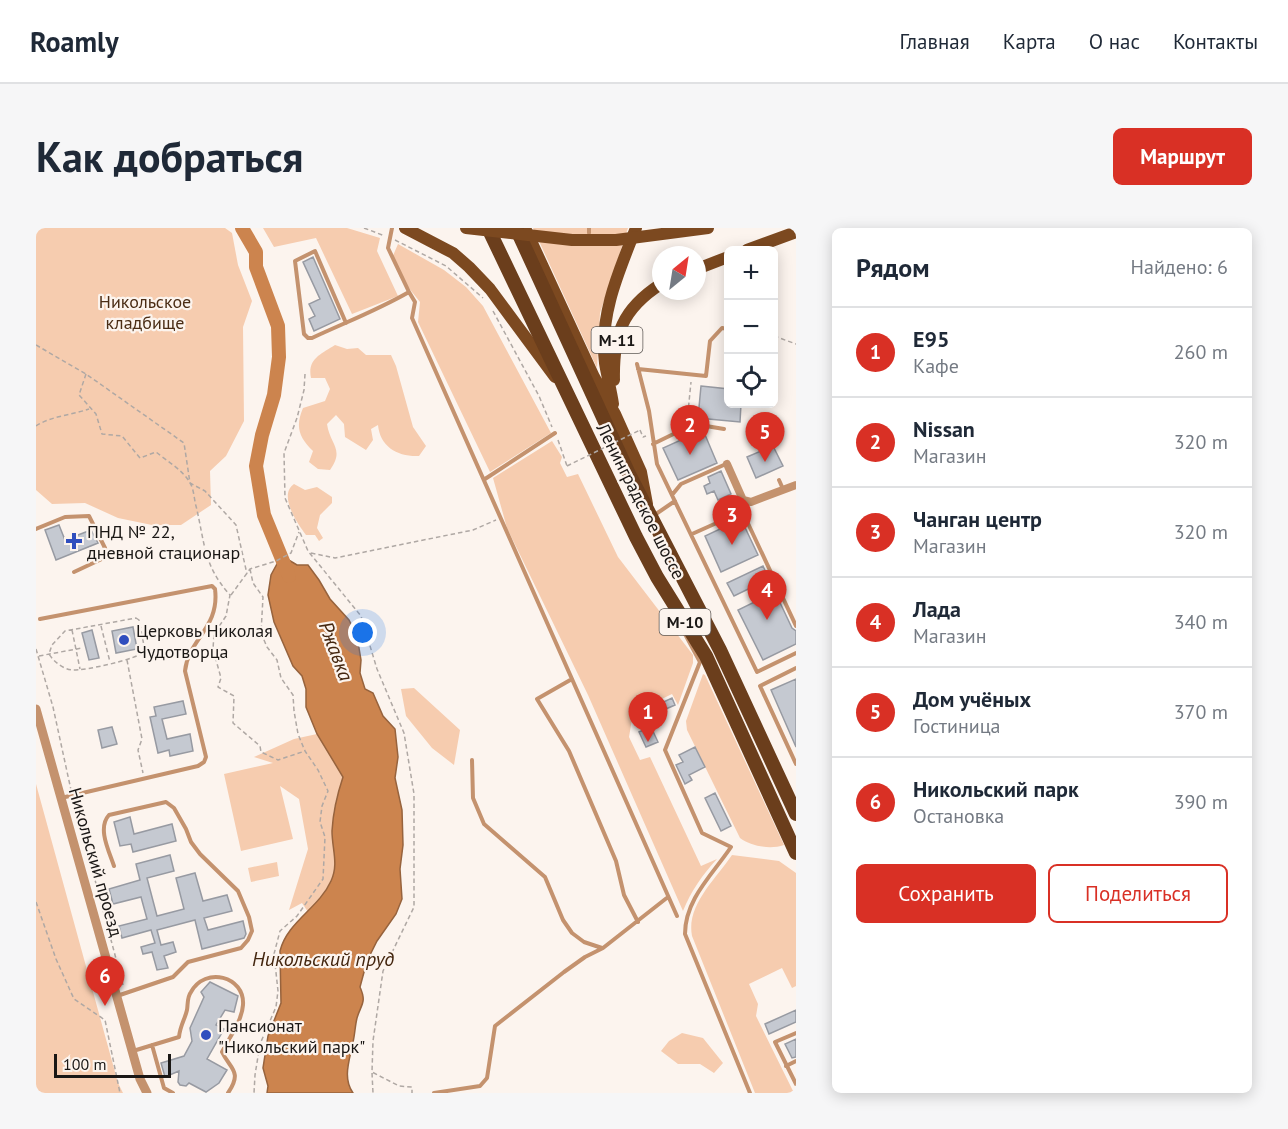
<!DOCTYPE html>
<html lang="ru">
<head>
<meta charset="utf-8">
<style>
  body { margin:0; font-family:"PT Sans",sans-serif; background:#f6f6f7; color:#1f2937 }
  .controls { position:absolute; right:18px; top:18px; display:grid; overflow:hidden; border-radius:9px; box-shadow:0 3px 15px #0003 }
  .controls button { width:54px; height:54px; display:grid; place-items:center; padding:0; border:0; border-bottom:2px solid #e0e1e3; background:#fff; color:#1f2937; font:30px sans-serif }
  .compass { position:absolute; left:616px; top:18px; width:54px; height:54px; border-radius:50%; background:#fff; box-shadow:0 3px 15px #0003; rotate:30deg }
  .scale { position:absolute; left:18px; bottom:15px; width:117px; box-sizing:border-box; padding-left:6px; border:3px solid #1a1715; border-top:0; font-size:16px; line-height:21px; white-space:nowrap; color:#1a1715; -webkit-text-stroke:4px #fcf4ee; paint-order:stroke }
  .you { position:absolute; left:327px; top:405px; width:21px; height:21px; margin:-15px; border:4px solid #fff; border-radius:50%; background:#1a73e8; box-shadow:0 0 0 9px #1a73e833 }
  .badge { display:grid; place-items:center; width:39px; height:39px; border-radius:50%; background:#d93025; color:#fff; font-size:20px; font-weight:700 }
  .pin { position:absolute; translate:-50% -50px; filter:drop-shadow(0 2px 3px #0008) }
  .pin::after { content:''; position:absolute; top:32px; width:21px; height:18px; background:inherit; clip-path:polygon(0 0,100% 0,50% 100%) }
  .list { margin:0; padding:0; list-style:none }
  h2 { display:flex; justify-content:space-between; align-items:center; height:78px; margin:0; padding:0 24px; font-size:26px }
  h2 small { font-size:20px; font-weight:400; color:#747a83 }
  .list li { display:grid; grid-template-columns:39px 1fr auto; gap:18px; align-items:center; box-sizing:border-box; height:90px; padding:0 24px; border-top:2px solid #e0e1e3 }
  .list b { display:block; font-size:22px; white-space:nowrap }
  .list p { margin:0; font-size:20px; white-space:nowrap; color:#747a83 }
  .list em { font-size:20px; font-style:normal; color:#747a83 }
  .actions { display:flex; gap:12px; padding:18px 24px }
  .actions a { flex:1; padding:14px 0; border:2px solid #d93025; border-radius:9px; text-align:center; font-size:21px; color:#d93025 }
  .actions .main { background:#d93025; color:#fff }
  .icon { flex:none; width:33px; height:33px; fill:none; stroke:currentColor; stroke-width:2; stroke-linecap:round; stroke-linejoin:round }
  .map { position:relative; flex:none; width:760px; height:865px; overflow:hidden; border-radius:9px }
  header { display:flex; align-items:center; gap:36px; box-sizing:border-box; height:84px; padding:0 30px; background:#fff; border-bottom:2px solid #e0e1e3 }
  header strong { font-size:28px }
  nav { display:flex; gap:33px; margin-inline-start:auto; font-size:21px }
  .intro { display:flex; align-items:center; justify-content:space-between; box-sizing:border-box; height:144px; padding:0 36px }
  h1 { margin:0; font-size:42px }
  .button { padding:15px 27px; border-radius:9px; background:#d93025; color:#fff; font-size:21px; font-weight:700 }
  main { display:flex; gap:36px; padding:0 36px }
  aside { flex:1; background:#fff; border-radius:9px; box-shadow:0 3px 15px #0003 }
  .map>svg:first-child { display:block }
  .green { fill:#f6ccaf }
  .water { fill:#cc844e; stroke:#97633d; stroke-width:1.5 }
  .lines { fill:none; stroke-linecap:round; stroke-linejoin:round }
  .river { stroke:#cc844e; stroke-width:14 }
  .building { fill:#c5c9d1; stroke:#979aa2; stroke-width:1.5 }
  .path { stroke:#afa8a4; stroke-width:1.5; stroke-dasharray:4.5 3; stroke-linecap:butt }
  .service { stroke:#c4926e; stroke-width:4 }
  .minor { stroke:#c4926e; stroke-width:8 }
  .tertiary { stroke:#c4926e; stroke-width:9 }
  .primary { stroke:#7c4920; stroke-width:12 }
  .trunk { stroke:#6b3e1c; stroke-width:14 }
  .path-bridge { stroke:#afa8a4; stroke-width:1.5; stroke-dasharray:4.5 3; stroke-linecap:butt }
  .primary-bridge { stroke:#7c4920; stroke-width:12 }
  .poi-dot { fill:#304ebe; stroke:#fcf4ee; stroke-width:2 }
  .labels { text-anchor:middle; dominant-baseline:central; stroke-width:4.5; stroke-linejoin:round; paint-order:stroke }
  .shield { fill:#fcf4ee; stroke:#5e5956; stroke-width:1.5 }
  .shield-label { font-size:16px; font-weight:bold; fill:#1a1715 }
  .park-label { font-size:18px; fill:#4b2d15; stroke:#fcf4ee }
  .street-label { font-size:18px; fill:#1a1715; stroke:#fcf4ee }
  .poi-label { font-size:18px; fill:#1a1715; stroke:#fcf4ee; text-anchor:start }
  .water-label { font-size:20px; font-style:italic; fill:#44260f; stroke:#fcf4ee }
</style>
</head>
<body>
<header>
<strong>Roamly</strong>
<nav><a>Главная</a><a>Карта</a><a>О нас</a><a>Контакты</a></nav>
</header>
<div class="intro"><h1>Как добраться</h1><a class="button">Маршрут</a></div>
<main>
<div class="map">
<svg width="760" height="865" viewBox="0 0 760 865">
  <rect width="100%" height="100%" fill="#fcf4ee"/>
  <path class="green" d="M0 0H189L196 5 202 37 216 73 207 99 208 193 190 228 174 243 175 277 145 297H116L82 290 49 275 16 276 0 262Z
    M227 0H311L344 10 341 23 362 68 316 86 280 10 238 19Z
    M497 0H592L564 85 561 140Z
    M362 16 408 42 430 59 447 78 515 205 454 244 382 94 384 74 364 49 356 30Z
    M299 117 311 121 322 120 330 127H355L360 138 377 199 390 218 383 228C362 229 344 219 342 197L335 201 337 212 330 222 309 209 308 196 300 187 291 196C294 217 309 221 294 242L282 241 273 234 277 223C263 209 259 199 267 180L289 173 294 161 289 150H275C271 131 285 126 299 117Z
    M516 213 526 229 524 235 531 249 542 246 582 329 657 427V435L642 477 636 466 597 485 593 509 604 532 614 529 665 638 681 631C667 646 655 663 647 683L552 467 471 300 457 250Z
    M258 256 269 262 281 259 296 269V275L284 287 281 300 287 310 283 313 279 307H270C261 295 242 267 258 256Z
    M667 446 669 447 748 617C734 622 715 618 704 610L651 502 650 493Z
    M378 460 424 502 418 537 396 520 370 488 365 461Z
    M281 506 307 549C301 567 296 584 296 604 296 613 300 622 300 631 300 652 285 669 272 684L266 675 253 682 272 621 263 571 244 558 257 611 205 623 188 546 237 535 218 529 258 511Z
    M0 556 82 855 87 865H0Z
    M696 627 743 633 760 645V758L756 760 746 740 713 756 722 776 720 788 758 865H719L656 708C650 677 680 651 696 627Z
    M241 634 243 648 215 654 212 640Z
    M646 805 667 810 687 835 678 845 664 836H642L625 823 633 813Z"/>
  <path class="water" d="M251 331 261 337H272L283 352 294 371 313 392 321 408 325 432 324 445 329 461 337 465 347 488 359 501 362 529 359 550 366 582 367 617 364 641 366 671 360 686 341 713 331 733 324 759C331 775 325 776 321 790 319 798 319 806 317 814 314 831 306 850 317 865H231L232 858 227 840 232 808 245 775 244 723C251 694 283 680 295 653 303 636 296 621 296 603 297 584 301 567 307 549L281 506 270 479V461L266 448 257 438 238 394 232 367 235 347 242 334Z"/>
  <g class="lines">
    <path class="river" d="M206 0 220 24V39L242 98 243 129 238 167 226 207 220 238 228 287 253 348"/>
  </g>
  <path class="building" d="M277 29 304 91 278 103 273 91 279 88 273 76 284 71 267 34Z
    M665 158 693 161V176H705L704 194 662 190Z
    M667 202 681 235 642 252 627 220Z
    M737 218 747 238 720 250 711 229Z
    M685 243 695 266 682 272 678 263 671 266 668 258 674 255 672 249Z
    M705 291 722 327 685 344 669 308Z
    M23 297 29 312 55 302 62 315 20 332 9 302Z
    M727 338 733 351 698 368 691 355Z
    M739 364 756 400 760 403V416L727 432 702 382Z
    M97 399 101 421 80 425 76 403Z
    M56 402 63 430 53 432 46 405Z
    M760 451V519L735 462Z
    M636 470 639 477 609 490 606 484Z
    M147 473 150 486 126 491 131 511 154 506 157 523 134 528 133 522 122 525 114 489 120 488 118 479Z
    M76 499 81 516 66 520 62 502Z
    M615 499 622 514 610 519 603 504Z
    M659 519 669 539 653 547 656 552 649 556 640 537 647 534 643 527Z
    M679 565 695 598 685 603 669 570Z
    M94 589 98 606 136 596 140 613 97 624 95 616 84 618 78 594Z
    M134 627 138 643 111 650 121 688 148 681 140 650 159 645 167 673 191 667 196 683 168 690 172 702 207 693 210 706 208 710 166 721 159 692 121 702 125 717 137 714 140 724 128 728 132 740 121 742 116 724 107 726 105 719 119 715 115 702 86 710 83 698 111 691 105 669 77 676 73 661 104 652 100 636Z
    M174 754 202 768 198 784 189 782 180 797 188 801 171 831 191 842 183 855 170 864 153 855 150 858 144 857 142 854 143 843 129 849 125 835 148 828 156 813 154 800 168 769 165 764Z
    M760 782V794L733 806 729 796Z
    M760 811V829L756 830 749 816Z"/>
  <g class="lines">
    <path class="path" d="M328 0 349 8
      M359 12 410 38 447 70
      M457 83 503 168 516 199
      M738 108 760 116
      M0 117 50 146 148 215 154 255 169 263 200 297 211 346
      M50 146 43 167 60 186 66 206 86 208 104 230 120 224C131 233 148 243 154 255 158 261 158 271 160 278 169 315 167 337 194 367L190 388 178 406 177 421 185 450 182 459 198 468 197 495 224 518 225 524 242 532 269 523
      M269 146 268 162 261 190 248 225 249 270 272 323 325 388 341 441 368 505 378 566V679L347 743 337 813 336 844 363 858 376 859V865
      M651 194 655 154
      M0 198C15 188 36 187 53 181
      M604 202 607 209 610 208
      M522 212 531 238
      M275 325 299 330 437 302 460 292
      M214 341 217 355 227 369 225 405 231 419 241 432 245 450 257 467 258 483 262 506 269 523 282 542 292 563 286 578 284 594 289 609 287 651 261 688 244 703 238 726 242 763 240 779 224 816 219 847 218 865
      M195 367 214 341 240 333 255 325 263 304
      M100 390 103 392 109 423C103 431 48 443 36 442 27 441 18 434 13 426L16 417 29 403Z
      M65 398 74 434
      M36 402 44 441
      M0 421 17 479 35 562
      M3 428 46 420
      M91 432 106 511 102 522 107 545
      M38 573 87 757
      M0 674 20 731 38 771 69 792 84 865
      M336 845 337 865"/>
    <path class="service" d="M553 5V0
      M373 64 379 74 376 90 641 688
      M310 95 279 23 259 33 268 106 272 110H276C308 95 342 82 373 64L352 20 356 0
      M601 136 613 183 621 236 721 444 760 425
      M602 141 670 148 674 113 686 100 692 101
      M617 216 658 196 688 201
      M449 251 519 205
      M743 252 747 261
      M636 267 645 256 690 236
      M617 288 639 273
      M0 301 29 289 53 288 69 320 70 329 38 344
      M656 306 703 285 709 289 760 398
      M4 391 176 358 179 361C184 400 152 411 149 443L170 529 168 534 162 538 25 570
      M649 406 664 434 629 522 666 605 695 619C677 646 649 671 649 706L714 865
      M760 440 724 458 760 536
      M536 451 501 471 533 523 580 633 588 667 602 694
      M436 532 437 570 448 596 509 649 527 692 536 705 548 714 566 720
      M78 638C73 623 61 600 73 587L130 574 138 580 150 601 155 614 164 626 202 663 213 689 216 703 212 712 205 720 152 734 137 749 81 768
      M760 805 739 814 760 856
      M116 817 128 860 137 865
      M97 823 143 809C144 798 149 791 151 782 152 776 151 769 155 764 169 738 209 748 207 777 206 793 193 810 186 824 194 841 207 843 192 865
      M750 838 760 833
      M398 865 444 858 451 850 459 798 528 744 549 729 567 720 632 669"/>
    <path class="minor" d="M691 236 707 272 715 274 760 257"/>
    <path class="tertiary" d="M0 481 104 851 111 865"/>
    <path class="primary" d="M369 0 417 25 433 39 454 61 519 149
      M489 0 558 149 579 186 605 244 611 276
      M711 22 760 4
      M661 41 692 29
      M578 152C577 107 586 81 625 56
      M577 176C575 162 571 148 569 135 563 87 583 43 600 0"/>
    <path class="trunk" d="M452 0 600 309 621 349 670 428 760 625
      M480 0 593 246 684 422 760 586"/>
    <path class="path-bridge" d="M531 238 604 202"/>
    <path class="primary-bridge" d="M430 0 536 12H580L672 0"/>
  </g>
  <g class="poi-dot">
    <path d="M35 304h6v6h6v6h-6v6h-6v-6h-6v-6h6z"/>
    <circle cx="88" cy="412" r="6"/>
    <circle cx="170" cy="807" r="6"/>
  </g>
  <g class="labels">
    <g class="shield">
      <rect x="555.5" y="99" width="51" height="26" rx="4.5"/>
      <rect x="623.5" y="381" width="51" height="26" rx="4.5"/>
    </g>
    <g class="shield-label">
      <text x="581" y="112">М-11</text>
      <text x="649" y="394">М-10</text>
    </g>
    <g class="park-label">
      <text x="109" y="73">Никольское<tspan x="109" dy="21">кладбище</tspan></text>
    </g>
    <g class="street-label">
      <text transform="translate(605 273) rotate(63)">Ленинградское шоссе</text>
      <text transform="translate(60 634) rotate(74)">Никольский проезд</text>
    </g>
    <g class="poi-label">
      <text x="51" y="303">ПНД № 22,<tspan x="51" dy="21">дневной стационар</tspan></text>
      <text x="100" y="402">Церковь Николая<tspan x="100" dy="21">Чудотворца</tspan></text>
      <text x="182" y="797">Пансионат<tspan x="182" dy="21">"Никольский парк"</tspan></text>
    </g>
    <g class="water-label">
      <text transform="translate(300 423) rotate(69)">Ржавка</text>
      <text x="287" y="731">Никольский пруд</text>
    </g>
  </g>
</svg>
<div class="controls">
<button>+</button>
<button>−</button>
<button><svg class="icon" aria-label="locate" viewBox="0 0 24 24"><circle cx="12" cy="12" r="6"/><path d="M12 2v4M12 18v4M2 12h4M18 12h4"/></svg></button>
</div>
<svg class="compass" viewBox="-18 -18 36 36"><path d="M0-13l5 13h-10z" fill="#e53935"/><path d="M0 13l5-13h-10z" fill="#747a83"/></svg>
<div class="scale">100 m</div>
<div class="you"></div>
<div class="pin badge" style="left:612px;top:514px">1</div>
<div class="pin badge" style="left:654px;top:227px">2</div>
<div class="pin badge" style="left:696px;top:317px">3</div>
<div class="pin badge" style="left:731px;top:392px">4</div>
<div class="pin badge" style="left:729px;top:234px">5</div>
<div class="pin badge" style="left:69px;top:778px">6</div>
</div>
<aside>
<h2>Рядом<small>Найдено: 6</small></h2>
<ul class="list">
<li><span class="badge">1</span><div><b>E95</b><p>Кафе</p></div><em>260 m</em></li>
<li><span class="badge">2</span><div><b>Nissan</b><p>Магазин</p></div><em>320 m</em></li>
<li><span class="badge">3</span><div><b>Чанган центр</b><p>Магазин</p></div><em>320 m</em></li>
<li><span class="badge">4</span><div><b>Лада</b><p>Магазин</p></div><em>340 m</em></li>
<li><span class="badge">5</span><div><b>Дом учёных</b><p>Гостиница</p></div><em>370 m</em></li>
<li><span class="badge">6</span><div><b>Никольский парк</b><p>Остановка</p></div><em>390 m</em></li>
</ul>
<div class="actions"><a class="main">Сохранить</a><a>Поделиться</a></div>
</aside>
</main>
</body>
</html>
